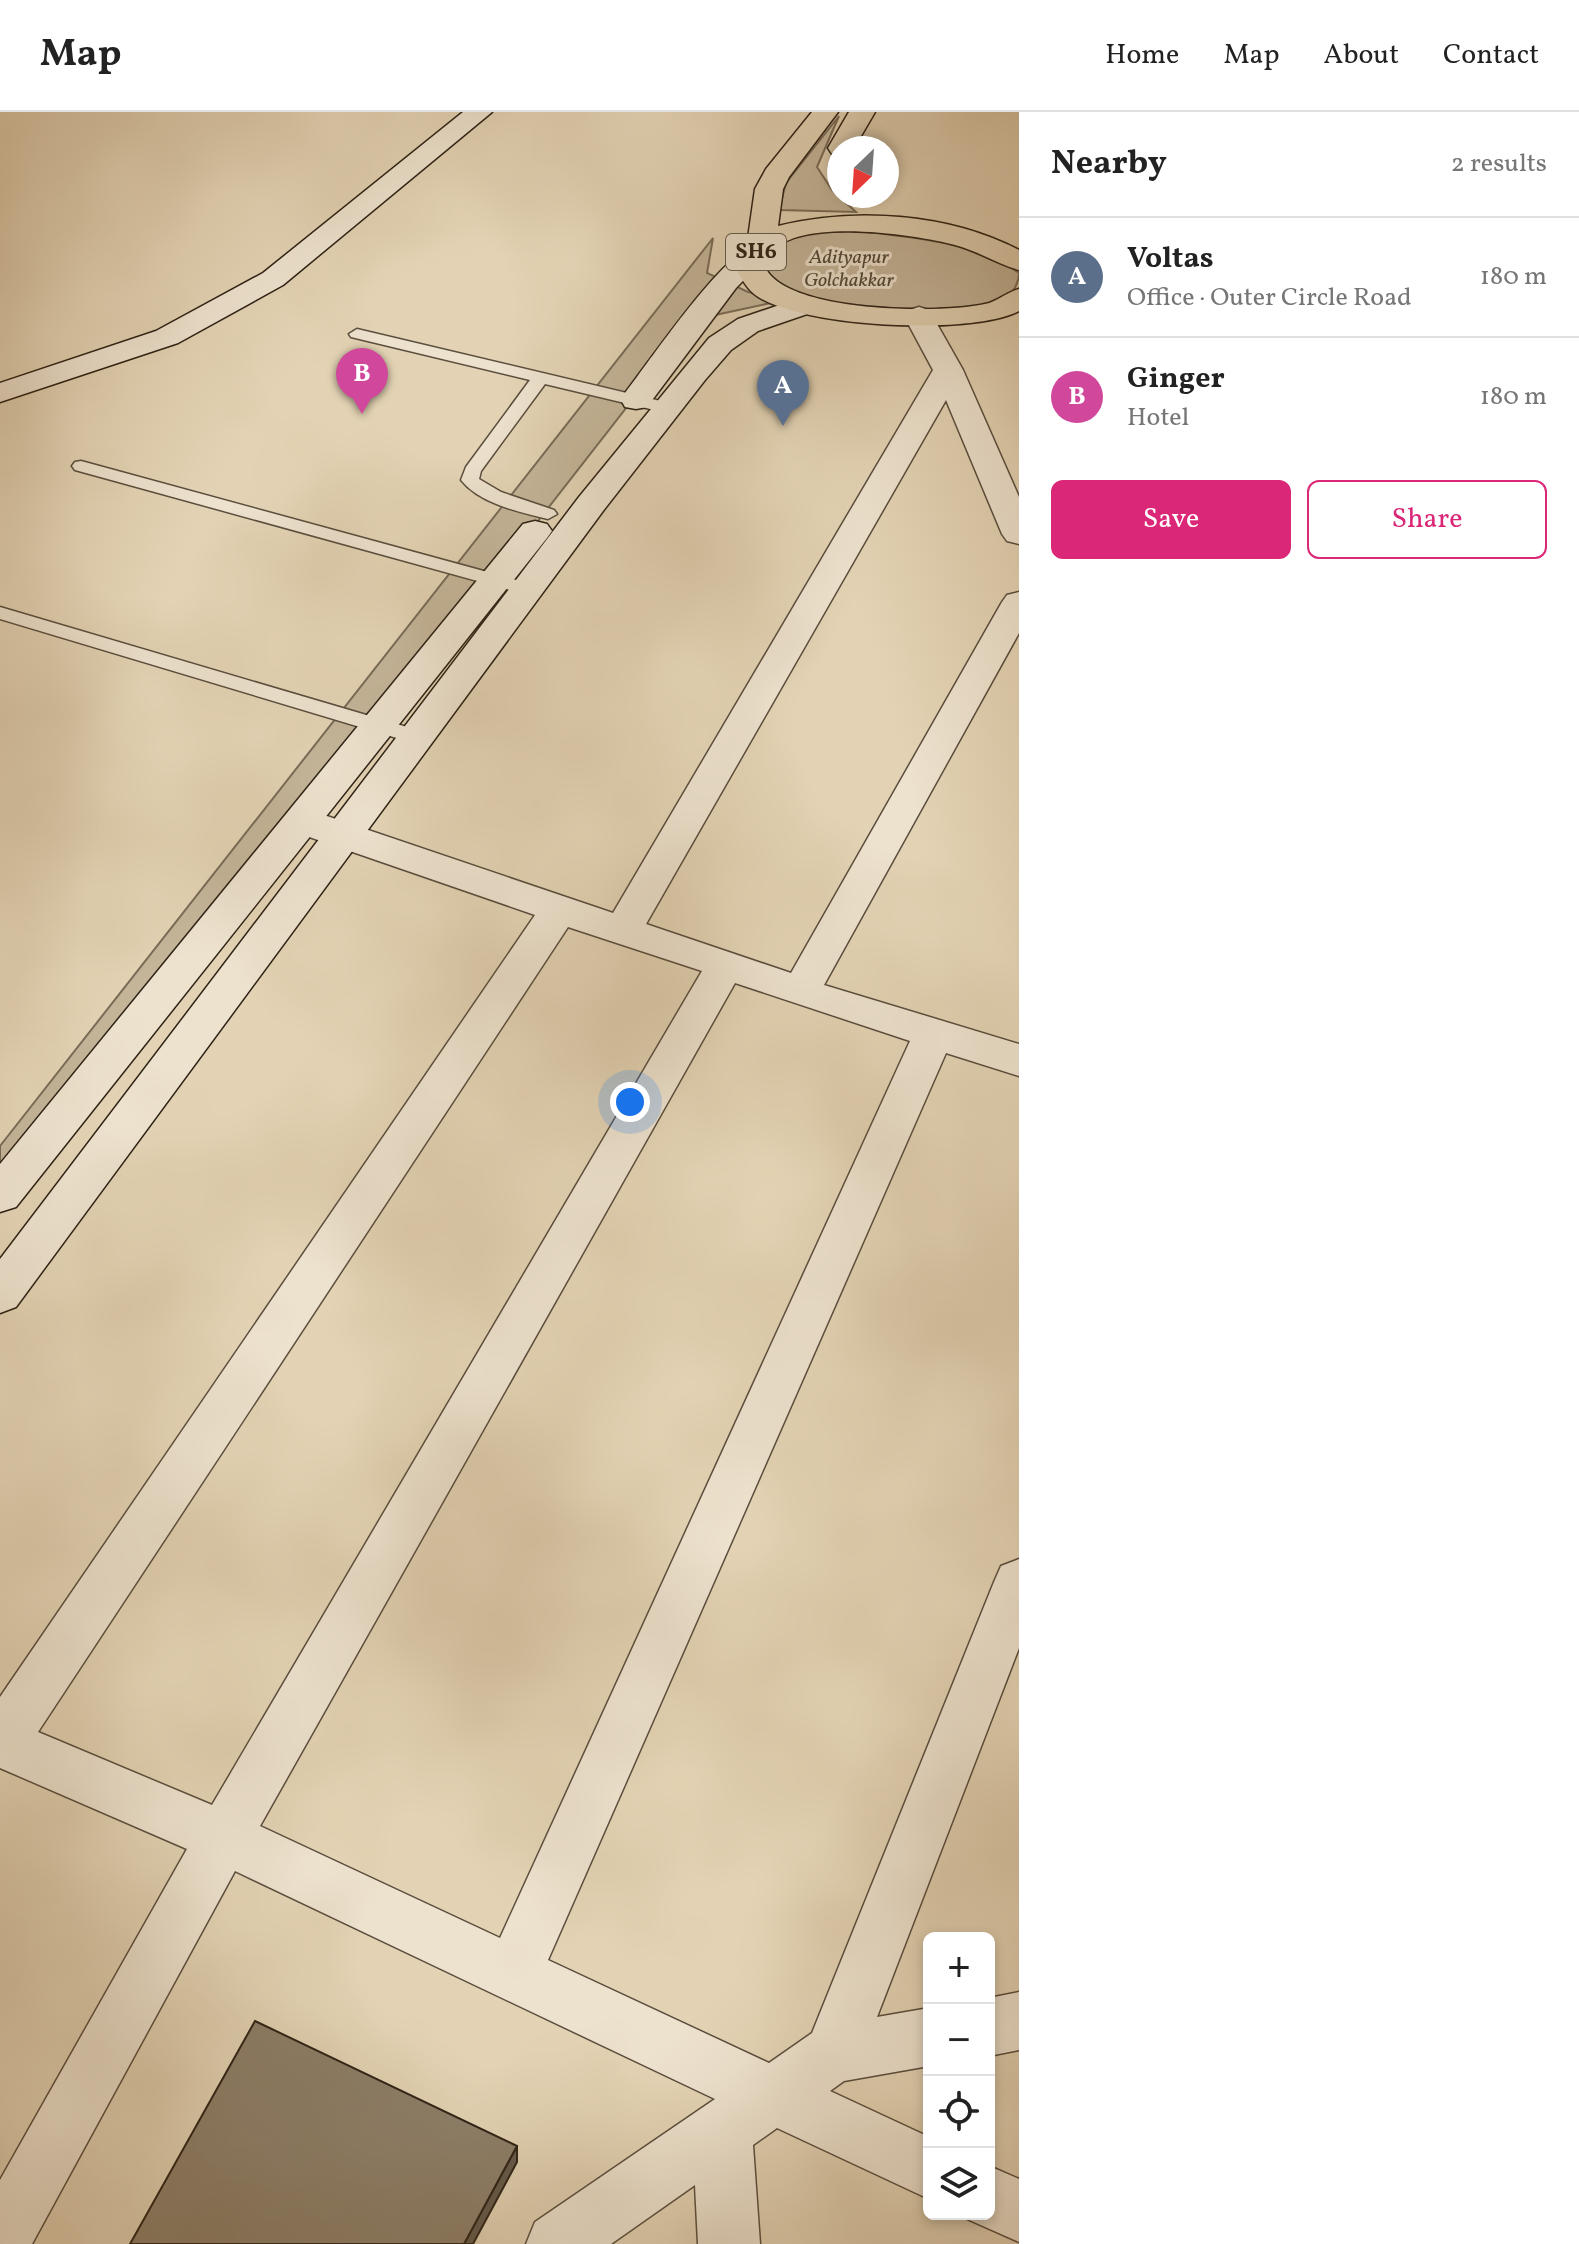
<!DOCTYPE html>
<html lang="en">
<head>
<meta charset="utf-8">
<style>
  body { margin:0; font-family:Vollkorn,serif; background:#f2f2f2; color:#222 }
  .controls { position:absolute; right:24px; bottom:24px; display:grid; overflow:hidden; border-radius:12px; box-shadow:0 4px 12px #0003 }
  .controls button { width:72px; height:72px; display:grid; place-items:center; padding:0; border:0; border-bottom:2px solid #e0e0e0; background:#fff; color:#222; font:40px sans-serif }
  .compass { position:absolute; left:827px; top:24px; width:72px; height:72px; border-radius:50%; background:#fff; box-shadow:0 4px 12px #0003; rotate:205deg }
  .you { position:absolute; left:630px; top:990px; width:28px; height:28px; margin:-20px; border:6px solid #fff; border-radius:50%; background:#1a73e8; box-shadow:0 0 0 12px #1a73e833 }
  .badge { display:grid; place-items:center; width:52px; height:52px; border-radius:50%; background:#db2777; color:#fff; font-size:26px; font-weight:700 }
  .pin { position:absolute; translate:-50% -66px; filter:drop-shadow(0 2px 4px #0008) }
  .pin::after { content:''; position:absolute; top:42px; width:28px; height:24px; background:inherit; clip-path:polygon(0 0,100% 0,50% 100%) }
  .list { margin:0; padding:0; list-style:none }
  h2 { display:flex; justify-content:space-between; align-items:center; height:104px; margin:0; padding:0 32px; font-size:34px }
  h2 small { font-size:26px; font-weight:400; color:#767676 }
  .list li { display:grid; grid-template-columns:52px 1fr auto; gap:24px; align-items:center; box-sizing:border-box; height:120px; padding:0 32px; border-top:2px solid #e0e0e0 }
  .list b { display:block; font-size:30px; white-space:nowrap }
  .list p { margin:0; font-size:26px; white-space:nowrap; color:#767676 }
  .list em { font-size:26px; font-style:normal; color:#767676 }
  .actions { display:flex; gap:16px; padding:24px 32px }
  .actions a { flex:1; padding:18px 0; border:2px solid #db2777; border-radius:12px; text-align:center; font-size:28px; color:#db2777 }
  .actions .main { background:#db2777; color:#fff }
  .icon { flex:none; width:44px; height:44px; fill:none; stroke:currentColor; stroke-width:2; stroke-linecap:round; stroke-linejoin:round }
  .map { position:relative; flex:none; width:1019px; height:2132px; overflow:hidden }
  header { display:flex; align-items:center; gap:48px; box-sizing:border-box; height:112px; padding:0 40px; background:#fff; border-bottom:2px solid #e0e0e0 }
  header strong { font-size:38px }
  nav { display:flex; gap:44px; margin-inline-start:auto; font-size:28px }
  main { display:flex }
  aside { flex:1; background:#fff }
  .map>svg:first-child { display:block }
  .green { fill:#c4b599; stroke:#786c58; stroke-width:2 }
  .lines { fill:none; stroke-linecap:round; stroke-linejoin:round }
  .lane-casing { stroke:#5a4e3e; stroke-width:3 }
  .street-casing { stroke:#5a4e3e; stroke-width:3 }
  .secondary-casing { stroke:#2d2216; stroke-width:3 }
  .primary-casing { stroke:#2d2216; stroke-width:3 }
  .lane { fill:#ede2ce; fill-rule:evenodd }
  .street { fill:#ede2ce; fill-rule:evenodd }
  .secondary { fill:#ede2ce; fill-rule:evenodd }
  .primary { fill:#e3d3b4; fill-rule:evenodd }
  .shaded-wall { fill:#625849; stroke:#2d2216; stroke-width:2 }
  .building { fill:#8c7e68; stroke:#2d2216; stroke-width:2 }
  .labels { text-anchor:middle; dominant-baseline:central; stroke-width:6; stroke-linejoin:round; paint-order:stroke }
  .far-park-label { font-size:20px; font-style:italic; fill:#534737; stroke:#ede2ce }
  .shield { fill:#ede2ce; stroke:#675c4d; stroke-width:2 }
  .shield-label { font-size:22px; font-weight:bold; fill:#2d2216 }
</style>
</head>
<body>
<header>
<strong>Map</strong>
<nav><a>Home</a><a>Map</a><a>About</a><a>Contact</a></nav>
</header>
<main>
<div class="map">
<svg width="1019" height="2132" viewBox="0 0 1019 2132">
  <rect width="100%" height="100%" fill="#e3d3b4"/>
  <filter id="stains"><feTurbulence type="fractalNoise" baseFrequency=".0025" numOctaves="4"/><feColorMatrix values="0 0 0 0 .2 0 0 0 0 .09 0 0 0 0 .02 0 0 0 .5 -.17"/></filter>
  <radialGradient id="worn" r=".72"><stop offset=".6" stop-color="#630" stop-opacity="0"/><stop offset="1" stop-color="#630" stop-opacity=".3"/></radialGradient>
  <path class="green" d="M839 4 817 55 832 78 856 100 779 98 786 71Z
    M849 118C905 125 973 128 1019 161 1018 186 995 193 975 200L815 194 762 162 769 138 793 122Z
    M713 126 707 161 748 180 789 187 706 205 666 245 0 1098V1034Z"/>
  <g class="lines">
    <defs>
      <path id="lane" d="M357 217 673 292 675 296 667 301 545 272 481 359 479 367 501 380 554 398 557 402 548 407C520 400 480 392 461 368L466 355 530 268 351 225 349 222Z
        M81 349 535 473 537 477 535 481H521L75 358 72 354 75 350Z
        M0 495 424 620 427 625 424 630H410L0 507Z"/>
      <path id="street" d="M919 195 929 198 963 258 1019 385V432L1007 429 1002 422 946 288 646 812 791 861 1002 490 1007 483 1019 480V521L824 873 1019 932V964L946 941 548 1848 769 1951 812 1921 994 1470 1001 1454 1019 1447V1536L877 1905 929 1896V1954L844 1969 830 1979 929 2025V2087L777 2016 753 2033 760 2132H698L695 2073 611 2132H526L535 2110 715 1987 235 1759 32 2132H0V2068L187 1737 0 1656V1585L535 803 289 718 283 709 289 700 302 696 315 700 613 801 933 258 904 204 909 198ZM568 815 702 859 212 1693 38 1620ZM735 871 910 929 500 1826 260 1714Z
        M1019 1880V1938L989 1944V1886Z
        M989 2054 1019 2067V2130L967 2107 965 2102H989Z"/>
      <path id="secondary" d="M463 0H492L283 173 178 231 0 290V271L156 219 263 161Z
        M757 132 767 134 771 140 736 176 647 295 636 297 625 295 621 288 625 281C650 249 723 140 757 132Z
        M803 185 813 188 818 194 813 200 758 219 731 238 705 268 603 399 16 1195 0 1201V1147L579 385 709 226 738 207Z
        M535 409 547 412 552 419 547 426 16 1095 0 1100V1052L523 412Z"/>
      <path id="primary" d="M812 0H838L789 65 783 77 778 114C854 95 948 101 1019 138V158C997 152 978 139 955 133 918 123 773 99 765 155 786 201 941 202 985 192 997 190 1007 180 1019 177V199C972 224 794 216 753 181 746 175 739 163 736 155L747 133 755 77 766 57Z
        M849 0H875L854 36H839V43L832 42 828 36Z"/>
    </defs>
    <use href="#lane" class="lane-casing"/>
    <use href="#street" class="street-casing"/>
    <use href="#secondary" class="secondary-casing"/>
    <use href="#primary" class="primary-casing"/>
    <use href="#lane" class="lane"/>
    <use href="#street" class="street"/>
    <use href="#secondary" class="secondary"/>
    <use href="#primary" class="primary"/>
  </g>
  <path class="shaded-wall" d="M517 2034V2050L473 2132H464Z"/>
  <path class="building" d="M255 1909 517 2034 464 2132H130Z"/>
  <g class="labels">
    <g class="far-park-label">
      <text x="849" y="146">Adityapur<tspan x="849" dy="23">Golchakkar</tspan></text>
    </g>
    <rect class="shield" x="726" y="122" width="60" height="36" rx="6"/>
    <g class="shield-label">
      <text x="756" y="140">SH6</text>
    </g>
  </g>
  <rect width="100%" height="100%" filter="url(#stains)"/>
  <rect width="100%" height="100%" fill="url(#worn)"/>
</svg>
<div class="controls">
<button>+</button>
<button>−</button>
<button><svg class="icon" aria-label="locate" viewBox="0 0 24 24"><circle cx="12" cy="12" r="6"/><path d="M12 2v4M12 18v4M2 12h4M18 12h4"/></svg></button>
<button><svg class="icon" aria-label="layers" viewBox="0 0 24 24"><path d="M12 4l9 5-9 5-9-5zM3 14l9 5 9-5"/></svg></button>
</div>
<svg class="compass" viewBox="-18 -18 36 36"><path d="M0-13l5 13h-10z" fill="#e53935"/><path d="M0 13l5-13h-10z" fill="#767676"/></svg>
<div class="you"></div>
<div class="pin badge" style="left:783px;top:314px;background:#5c6f8a">A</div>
<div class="pin badge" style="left:362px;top:302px;background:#d1479c">B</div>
</div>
<aside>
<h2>Nearby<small>2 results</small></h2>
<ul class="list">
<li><span class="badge" style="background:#5c6f8a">A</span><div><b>Voltas</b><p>Office · Outer Circle Road</p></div><em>180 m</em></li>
<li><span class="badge" style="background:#d1479c">B</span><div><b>Ginger</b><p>Hotel</p></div><em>180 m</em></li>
</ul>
<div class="actions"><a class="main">Save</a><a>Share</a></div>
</aside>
</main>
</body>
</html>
